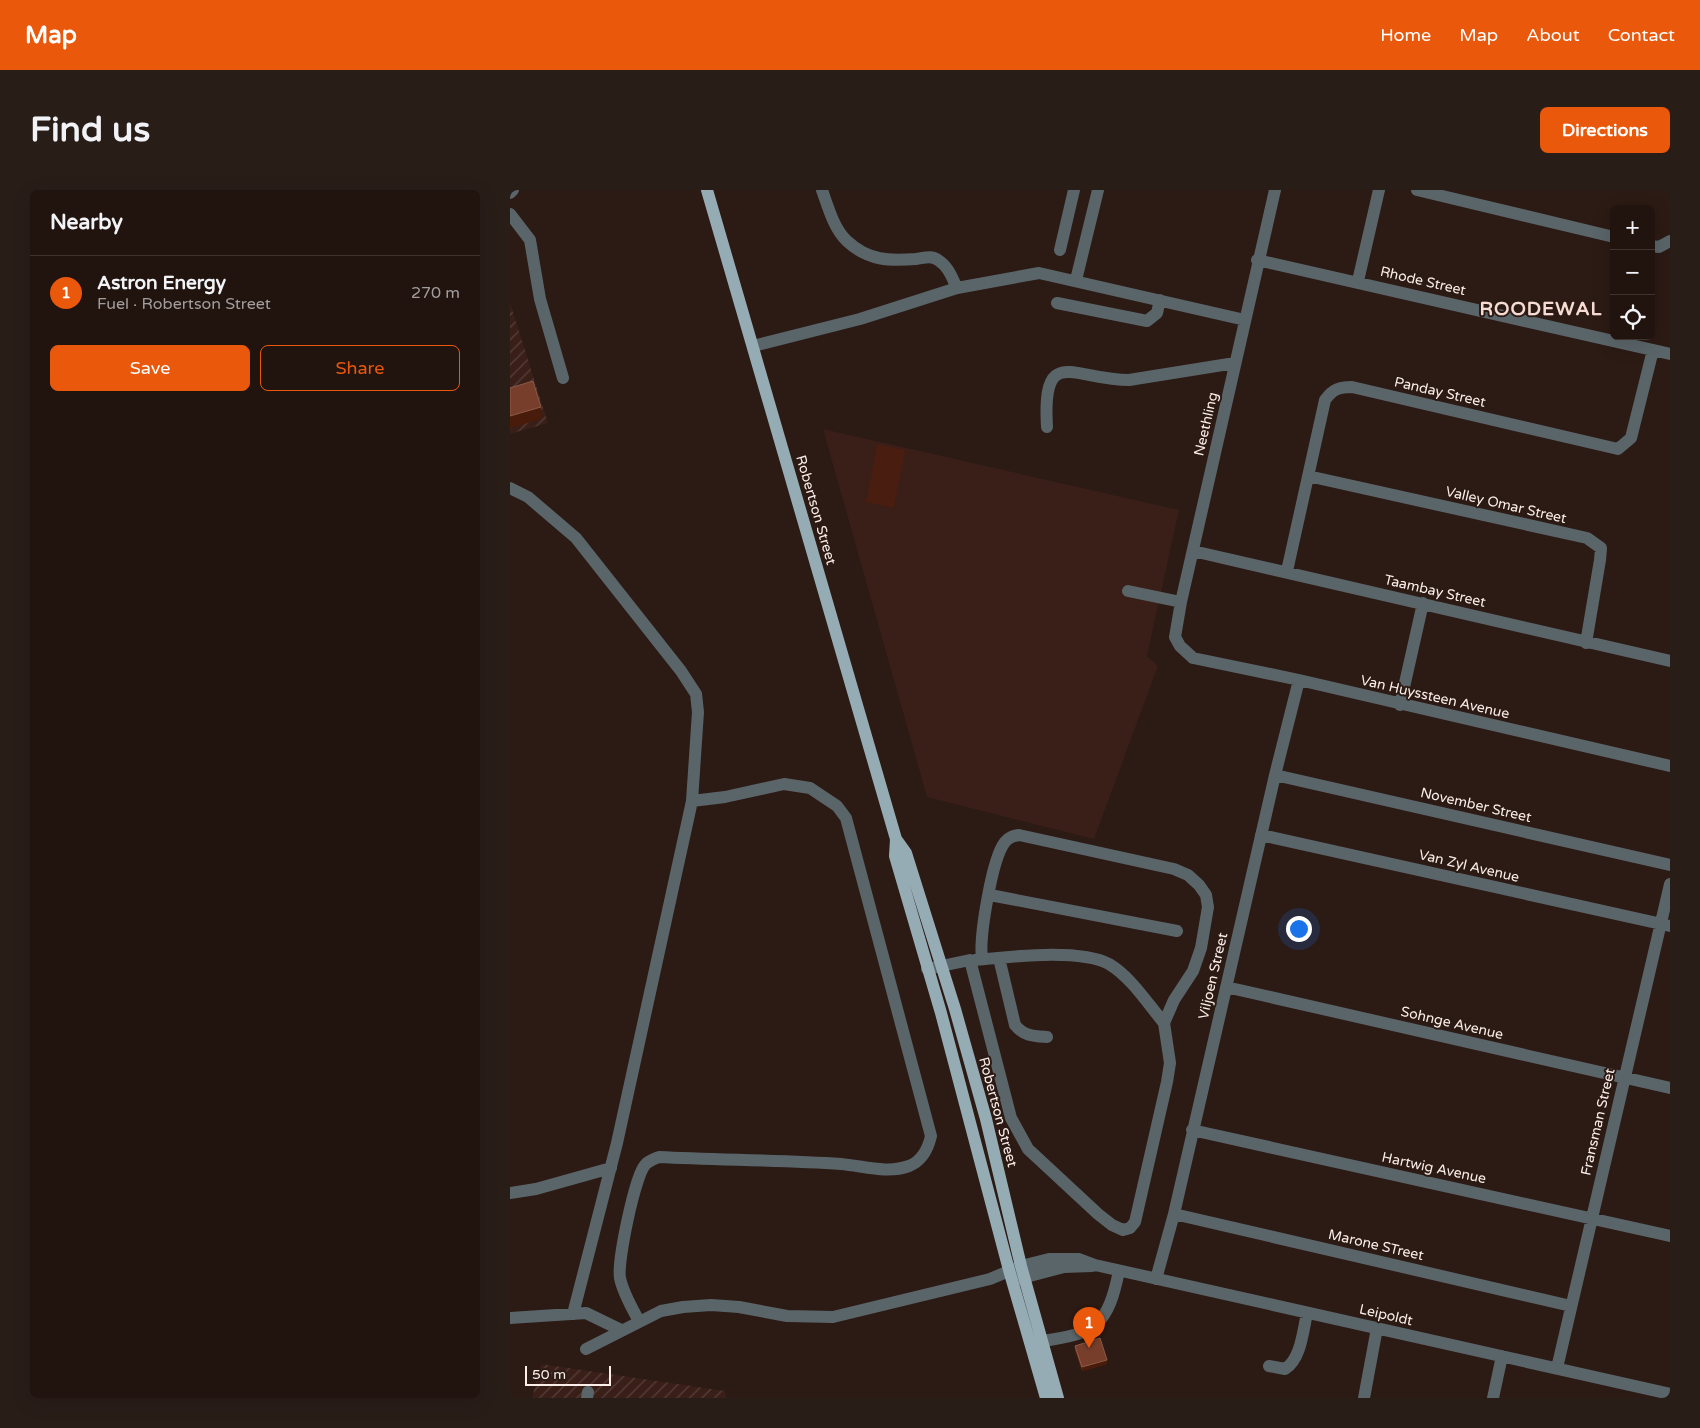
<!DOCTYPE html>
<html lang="en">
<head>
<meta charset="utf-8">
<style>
  body { margin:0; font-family:"Varela Round",sans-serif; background:#291d18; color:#f1f3f6 }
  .controls { position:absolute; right:15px; top:15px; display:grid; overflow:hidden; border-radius:8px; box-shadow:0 5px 20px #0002 }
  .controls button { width:45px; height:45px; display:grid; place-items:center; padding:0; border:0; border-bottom:1px solid #3e332f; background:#21140f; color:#f1f3f6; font:25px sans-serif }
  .scale { position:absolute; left:15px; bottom:12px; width:86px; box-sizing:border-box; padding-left:5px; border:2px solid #fbeee9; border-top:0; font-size:14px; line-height:18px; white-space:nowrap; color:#fbeee9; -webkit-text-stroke:4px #2c1a14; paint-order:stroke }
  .you { position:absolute; left:788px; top:738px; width:18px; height:18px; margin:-12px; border:4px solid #fff; border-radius:50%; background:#1a73e8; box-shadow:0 0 0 8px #1a73e833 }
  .badge { display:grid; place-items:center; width:32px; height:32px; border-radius:50%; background:#ea580c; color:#fff; font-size:16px; font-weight:700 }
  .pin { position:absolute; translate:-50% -41px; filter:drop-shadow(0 1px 2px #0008) }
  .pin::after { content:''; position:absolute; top:26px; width:18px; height:15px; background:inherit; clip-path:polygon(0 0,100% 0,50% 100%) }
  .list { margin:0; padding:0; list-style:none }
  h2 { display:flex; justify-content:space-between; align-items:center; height:65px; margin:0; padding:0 20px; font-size:21px }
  h2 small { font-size:16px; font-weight:400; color:#a29e9e }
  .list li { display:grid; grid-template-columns:32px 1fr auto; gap:15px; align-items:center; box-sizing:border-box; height:75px; padding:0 20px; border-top:1px solid #3e332f }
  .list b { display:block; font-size:19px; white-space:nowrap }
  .list p { margin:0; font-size:16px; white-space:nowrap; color:#a29e9e }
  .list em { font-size:16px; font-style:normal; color:#a29e9e }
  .actions { display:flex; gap:10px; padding:15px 20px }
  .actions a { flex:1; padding:11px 0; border:1px solid #ea580c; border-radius:8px; text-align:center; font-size:18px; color:#ea580c }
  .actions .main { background:#ea580c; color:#fff }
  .icon { flex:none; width:28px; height:28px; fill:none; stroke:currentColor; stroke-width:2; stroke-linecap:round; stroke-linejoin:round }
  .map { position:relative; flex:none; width:1160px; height:1208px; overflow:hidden; border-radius:8px }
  header { display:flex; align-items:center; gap:30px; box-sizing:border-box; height:70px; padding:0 25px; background:#ea580c; color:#fff }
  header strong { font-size:24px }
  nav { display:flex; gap:28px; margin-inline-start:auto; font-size:18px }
  .intro { display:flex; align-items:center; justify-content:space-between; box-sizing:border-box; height:120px; padding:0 30px }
  h1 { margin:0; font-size:35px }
  .button { padding:12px 22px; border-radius:8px; background:#ea580c; color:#fff; font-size:18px; font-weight:700 }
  main { display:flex; gap:30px; padding:0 30px }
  aside { flex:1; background:#21140f; border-radius:8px; box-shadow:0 5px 20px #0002 }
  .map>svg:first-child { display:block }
  .built { fill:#391f18 }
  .industrial { fill:url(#industrial-furrows) }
  .grass { fill:#491d0f }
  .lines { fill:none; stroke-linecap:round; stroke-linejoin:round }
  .minor { stroke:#5a6569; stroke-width:12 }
  .major { stroke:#96acb4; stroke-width:12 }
  .wall { fill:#672a14 }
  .shaded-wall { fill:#491b0a }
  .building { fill:#773f2b; stroke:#8c5a49 }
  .labels { text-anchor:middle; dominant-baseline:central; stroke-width:4; stroke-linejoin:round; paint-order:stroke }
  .street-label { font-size:14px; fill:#fbeee9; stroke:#2c1a14 }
  .district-label { font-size:19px; font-weight:bold; letter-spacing:1px; fill:#f7dcd4; stroke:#2c1a14 }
</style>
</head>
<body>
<header>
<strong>Map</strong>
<nav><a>Home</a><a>Map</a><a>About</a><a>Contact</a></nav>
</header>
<div class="intro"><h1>Find us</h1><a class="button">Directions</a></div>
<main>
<aside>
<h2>Nearby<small></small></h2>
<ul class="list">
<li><span class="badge">1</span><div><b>Astron Energy</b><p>Fuel · Robertson Street</p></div><em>270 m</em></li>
</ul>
<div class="actions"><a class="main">Save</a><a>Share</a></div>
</aside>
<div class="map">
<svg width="1160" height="1208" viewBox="0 0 1160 1208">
  <defs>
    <pattern id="industrial-furrows" width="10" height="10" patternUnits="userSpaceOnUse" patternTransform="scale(1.25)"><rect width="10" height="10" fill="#391f18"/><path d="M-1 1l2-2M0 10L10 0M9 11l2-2" fill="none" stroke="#57403a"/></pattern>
  </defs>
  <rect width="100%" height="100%" fill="#2c1a14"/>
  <path class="built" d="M313 239 669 320 637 466 648 476 584 649 417 607Z"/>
  <path class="industrial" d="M0 113 38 233 0 244Z
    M31 1174 215 1201 216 1208H22Z"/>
  <path class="grass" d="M367 254 395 260 384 318 356 312Z"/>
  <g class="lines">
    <path class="minor" d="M312 0C318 17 324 39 337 51 358 71 380 71 406 69 414 68 421 65 428 70 439 77 442 88 447 98
      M765 0 671 412 665 447 670 456 683 468 789 490 1160 576
      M907 0 1104 47
      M0 3 3 0
      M0 24 20 50 30 109 53 188
      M1141 56 1149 57 1160 51
      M550 60 564 0
      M747 70 1160 164
      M566 90 588 0
      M848 91 869 0
      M547 113 637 131 647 123 650 110
      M243 156 350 129 447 98 529 83 735 130
      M537 237C532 153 564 190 619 190L725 173
      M798 286 1077 348 1091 358 1090 370 1076 453
      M0 298 18 307 66 348 171 481 186 504 188 522 182 611 107 953 63 1124
      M683 361 1160 471
      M777 381 815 210C823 199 829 197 842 197L1108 259 1121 248 1143 160
      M618 401 671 412
      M890 515 913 413
      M765 585 1160 675
      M751 645 1160 736
      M480 705 667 741
      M489 768 505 835C514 846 523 846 537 847
      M465 770C499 767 569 758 599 774 621 787 638 814 654 833
      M417 779 460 770 501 928 518 959 588 1024 602 1035 613 1040 620 1038 625 1032 657 892 660 873 654 833 664 810 683 781 691 758 698 717 696 705 689 695 678 685 664 679 509 645C503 646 499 647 495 652 482 668 469 747 472 769
      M716 797 1160 898
      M682 940 1160 1046
      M0 1003 26 999 101 978
      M664 1024 1061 1116
      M646 1089 664 1024 765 585 789 490
      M504 1090 554 1077 582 1076
      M0 1128 76 1123 111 1140
      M129 1131C122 1118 113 1103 110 1088 107 1072 125 986 135 975 138 971 144 969 149 967 209 970 271 970 331 974 354 976 377 984 399 976 412 971 418 959 421 946L336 628 327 616 300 598 274 594 215 607 182 611
      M532 1151C587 1144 598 1134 609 1081
      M76 1159 151 1121 173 1117 201 1115 229 1117 277 1126 323 1127 480 1089 511 1076 539 1069H569L585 1075 1160 1204
      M759 1176 775 1179C791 1169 793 1141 797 1123
      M1047 1178 1160 694
      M77 1208 78 1202
      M854 1208 867 1138
      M983 1208 992 1166"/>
    <path class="major" d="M197 0 386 649 396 663 445 819 476 929 511 1076 548 1208
      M386 649 385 666 431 823 499 1080 536 1208"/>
  </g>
  <path class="wall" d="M565 1156 597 1174 572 1181 565 1160Z"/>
  <path class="shaded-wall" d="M31 217V229L0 238V226Z
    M597 1170V1174L572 1181V1177Z"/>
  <path class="building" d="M23 191 31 217 0 226V198Z
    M590 1148 597 1170 572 1177 565 1156Z"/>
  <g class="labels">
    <g class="street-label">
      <text transform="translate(913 91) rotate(13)">Rhode Street</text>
      <text transform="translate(930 202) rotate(13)">Panday Street</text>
      <text transform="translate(696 234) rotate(-77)">Neethling</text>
      <text transform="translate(996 315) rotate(13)">Valley Omar Street</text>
      <text transform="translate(306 320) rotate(74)">Robertson Street</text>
      <text transform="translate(925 401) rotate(13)">Taambay Street</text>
      <text transform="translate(925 507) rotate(13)">Van Huyssteen Avenue</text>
      <text transform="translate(966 615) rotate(13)">November Street</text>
      <text transform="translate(959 676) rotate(13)">Van Zyl Avenue</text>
      <text transform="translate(703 786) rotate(-77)">Viljoen Street</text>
      <text transform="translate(942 833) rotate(13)">Sohnge Avenue</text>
      <text transform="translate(488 922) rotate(75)">Robertson Street</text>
      <text transform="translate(1088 932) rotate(-77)">Fransman Street</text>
      <text transform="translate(924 978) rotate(12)">Hartwig Avenue</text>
      <text transform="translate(866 1055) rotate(13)">Marone STreet</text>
      <text transform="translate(876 1125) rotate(13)">Leipoldt</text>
    </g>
    <g class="district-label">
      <text x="1031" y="119">ROODEWAL</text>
    </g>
  </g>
</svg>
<div class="controls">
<button>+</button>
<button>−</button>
<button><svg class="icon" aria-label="locate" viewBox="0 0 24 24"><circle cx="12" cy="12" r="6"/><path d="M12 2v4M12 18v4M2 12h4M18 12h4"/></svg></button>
</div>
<div class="scale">50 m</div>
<div class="you"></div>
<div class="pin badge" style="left:579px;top:1158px">1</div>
</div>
</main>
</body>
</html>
